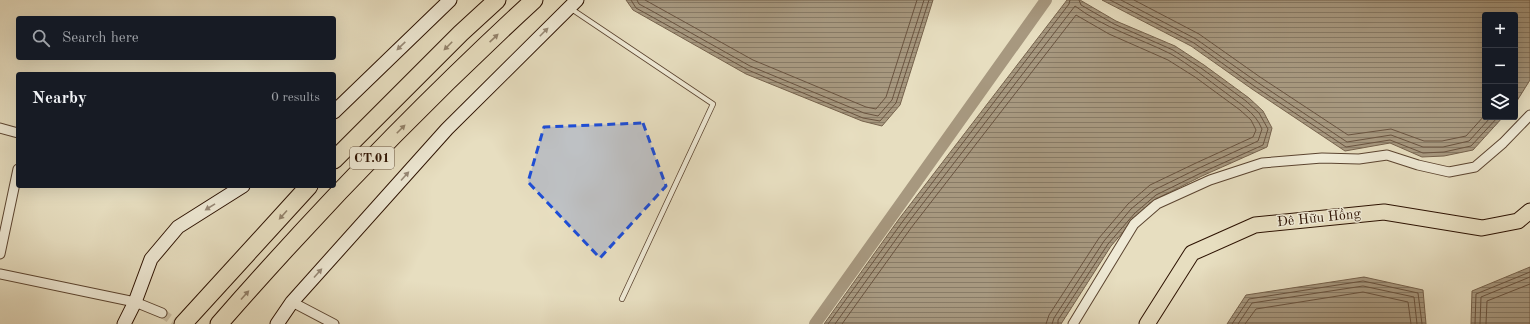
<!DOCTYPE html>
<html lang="en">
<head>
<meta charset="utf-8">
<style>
  body { margin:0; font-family:"Old Standard TT",serif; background:#242831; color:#f1f3f6 }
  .controls { position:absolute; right:12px; top:12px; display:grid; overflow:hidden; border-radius:4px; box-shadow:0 4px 16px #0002 }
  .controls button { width:36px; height:36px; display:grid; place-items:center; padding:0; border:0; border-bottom:1px solid #363941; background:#171b24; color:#f1f3f6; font:20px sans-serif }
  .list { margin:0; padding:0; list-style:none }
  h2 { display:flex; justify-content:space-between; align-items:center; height:52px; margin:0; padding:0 16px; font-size:17px }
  h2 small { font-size:13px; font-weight:400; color:#9ea1a6 }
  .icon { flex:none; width:22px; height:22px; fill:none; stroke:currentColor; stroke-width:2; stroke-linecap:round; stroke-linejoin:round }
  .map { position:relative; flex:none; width:1530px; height:324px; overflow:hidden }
  .search { position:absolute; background:#171b24; box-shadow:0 4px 16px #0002; left:16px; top:16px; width:320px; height:44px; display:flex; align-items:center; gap:10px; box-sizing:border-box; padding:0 14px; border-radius:4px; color:#9ea1a6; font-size:15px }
  .panel { position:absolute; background:#171b24; box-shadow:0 4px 16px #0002; left:16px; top:72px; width:320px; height:116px; border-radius:4px }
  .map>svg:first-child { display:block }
  .water { fill:url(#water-rules); stroke:#76624c }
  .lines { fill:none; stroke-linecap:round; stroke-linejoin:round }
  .shore { stroke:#6a5440; stroke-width:1 }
  .canal { stroke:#a7987f; stroke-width:12 }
  .street-tunnel { stroke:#cbbfa3; stroke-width:9; stroke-dasharray:9 4.5; stroke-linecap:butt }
  .lane-casing { stroke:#5b4430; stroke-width:6 }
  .street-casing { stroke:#5b4430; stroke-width:11 }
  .secondary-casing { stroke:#2c1100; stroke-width:15 }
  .primary-casing { stroke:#2c1100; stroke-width:17 }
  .highway-casing { stroke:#2c1100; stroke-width:19 }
  .lane { stroke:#efead6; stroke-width:4.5 }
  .street { stroke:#efead6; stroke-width:9 }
  .secondary { stroke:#efead6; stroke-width:13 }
  .primary { stroke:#e7dec0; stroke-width:15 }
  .highway { stroke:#e7dec0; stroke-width:17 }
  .oneway { fill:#978876 }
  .oneway2 { fill:#93826a }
  .marked { fill:#1d4ed8; fill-opacity:0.2; stroke:#1d4ed8; stroke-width:3; stroke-dasharray:8 5; stroke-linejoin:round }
  .labels { text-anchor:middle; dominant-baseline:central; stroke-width:3; stroke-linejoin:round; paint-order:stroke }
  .shield { fill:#efead6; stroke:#665240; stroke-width:1 }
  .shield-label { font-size:13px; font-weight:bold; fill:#2c1100 }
  .street-label { font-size:14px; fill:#2c1100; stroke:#efead6 }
</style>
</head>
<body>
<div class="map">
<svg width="1530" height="324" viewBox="0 0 1530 324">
  <defs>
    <pattern id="water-rules" width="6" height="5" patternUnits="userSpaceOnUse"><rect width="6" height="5" fill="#a7987f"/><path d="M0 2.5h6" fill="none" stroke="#887b66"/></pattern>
  </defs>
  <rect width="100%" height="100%" fill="#e7dec0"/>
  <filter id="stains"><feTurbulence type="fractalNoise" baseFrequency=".005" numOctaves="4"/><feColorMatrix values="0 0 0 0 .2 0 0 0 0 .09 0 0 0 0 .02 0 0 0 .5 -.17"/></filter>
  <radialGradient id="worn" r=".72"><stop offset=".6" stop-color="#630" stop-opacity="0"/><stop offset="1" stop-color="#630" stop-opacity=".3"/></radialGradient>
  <path class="water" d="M626 0H933L900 105 882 126 862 121 746 74 633 10Z
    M1067 0H1080L1116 21 1175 46 1204 65 1249 98 1263 111 1272 128 1267 147 1202 176 1158 198 1137 216 1111 246 1061 324H824L899 219Z
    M1102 0H1530V80L1515 104V15H1485V117H1503L1473 150 1444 156 1422 157 1390 143 1345 151 1252 89 1191 46Z
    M1530 267V324H1471L1472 291Z
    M1364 277 1423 290 1426 324H1227L1246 295Z"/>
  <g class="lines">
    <path class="shore" d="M631 0 636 8 748 70 863 118 880 121 896 103 929 0
      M637 0 639 4 652 11 750 66 864 113 878 116 892 100 924 0
      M645 0 753 60 866 107 876 109 886 97 917 0
      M1110 0 1194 43 1254 86 1346 147 1390 140 1423 153 1444 152 1471 146 1498 117
      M1121 0 1196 39 1257 82 1347 142 1391 135 1423 147H1443L1469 141 1491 117
      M1134 0 1199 34 1260 77 1348 135 1391 129 1424 141H1442L1466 136 1485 115
      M828 324 903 221 1069 4 1070 0
      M835 324 907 224 1075 6C1104 28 1139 38 1171 54 1190 65 1208 80 1226 93 1240 104 1255 112 1262 129L1258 141 1199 168 1154 190 1131 209 1104 241 1054 318 1052 324
      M842 324 911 228 1076 15 1109 34 1168 60 1195 77 1240 110 1251 120 1256 130 1253 137 1196 163 1150 185 1128 204 1099 238 1049 315 1046 324
      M1058 324V320L1108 244 1135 213 1156 195 1201 173 1263 145 1268 129 1259 113 1246 101 1201 68 1173 50 1114 24 1081 5 1079 0
      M1232 324 1249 299 1363 281 1418 293 1422 324
      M1238 324 1252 303 1363 286 1414 297 1417 324
      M1245 324 1256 309 1363 292 1408 302 1411 324
      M1475 324 1476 294 1530 272
      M1480 324 1481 297 1530 277
      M1486 324 1487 301 1530 284"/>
    <path class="canal" d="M815 324 1046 0"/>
    <path class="street-tunnel" d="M162 313 177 324"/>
    <defs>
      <path id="lane" d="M570 8 713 104 622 299"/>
      <path id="street" d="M0 128 18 133
        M0 254 18 169
        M0 274 135 302 162 313
        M292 302 334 324
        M1073 324 1134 224 1157 204 1210 180 1262 163 1322 158 1359 159 1387 155 1418 165 1449 172 1475 167 1503 143 1530 115"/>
      <path id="secondary" d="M334 112 450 0
        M124 324 135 302 151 259 178 227 243 186
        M277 324 292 302 447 129 577 0"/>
      <path id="primary" d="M1147 324 1192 253 1255 225 1384 212 1482 228 1518 221 1530 211"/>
      <path id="highway" d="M334 160 461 33 497 0
        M183 324 309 186
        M219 324C318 211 423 102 534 0"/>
    </defs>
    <use href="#lane" class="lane-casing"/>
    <use href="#street" class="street-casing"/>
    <use href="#secondary" class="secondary-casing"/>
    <use href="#primary" class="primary-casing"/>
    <use href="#highway" class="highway-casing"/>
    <use href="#lane" class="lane"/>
    <use href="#street" class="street"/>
    <use href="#secondary" class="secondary"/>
    <use href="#primary" class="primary"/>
    <use href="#highway" class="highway"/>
  </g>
  <defs><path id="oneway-solid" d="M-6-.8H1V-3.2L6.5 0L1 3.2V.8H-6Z"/></defs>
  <g class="oneway">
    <use href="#oneway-solid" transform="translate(544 32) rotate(-45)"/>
    <use href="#oneway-solid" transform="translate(401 46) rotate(136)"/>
    <use href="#oneway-solid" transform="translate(405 176) rotate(-48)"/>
    <use href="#oneway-solid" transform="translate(210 207) rotate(148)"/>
    <use href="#oneway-solid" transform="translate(318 273) rotate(-48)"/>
  </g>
  <g class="oneway2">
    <use href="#oneway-solid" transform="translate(494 38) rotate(-43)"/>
    <use href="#oneway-solid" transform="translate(448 46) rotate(135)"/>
    <use href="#oneway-solid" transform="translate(401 129) rotate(-45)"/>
    <use href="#oneway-solid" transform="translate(283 215) rotate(132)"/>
    <use href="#oneway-solid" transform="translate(245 295) rotate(-48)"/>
  </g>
  <path class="marked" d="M643 123 666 186 600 258 528 182 544 127Z"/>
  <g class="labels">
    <rect class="shield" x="350" y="147" width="44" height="22" rx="3"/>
    <g class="shield-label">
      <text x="372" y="158">CT.01</text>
    </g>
    <g class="street-label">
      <text transform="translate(1319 218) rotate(-6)">Đê Hữu Hồng</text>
    </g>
  </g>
  <rect width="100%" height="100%" filter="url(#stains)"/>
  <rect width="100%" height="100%" fill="url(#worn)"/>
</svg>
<div class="controls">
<button>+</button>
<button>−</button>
<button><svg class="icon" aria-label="layers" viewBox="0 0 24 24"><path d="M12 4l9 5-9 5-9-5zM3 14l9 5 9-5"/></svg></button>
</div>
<div class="search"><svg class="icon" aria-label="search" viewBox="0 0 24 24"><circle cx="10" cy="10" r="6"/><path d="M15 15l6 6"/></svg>Search here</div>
<section class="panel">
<h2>Nearby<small>0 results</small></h2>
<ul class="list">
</ul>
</section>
</div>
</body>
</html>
